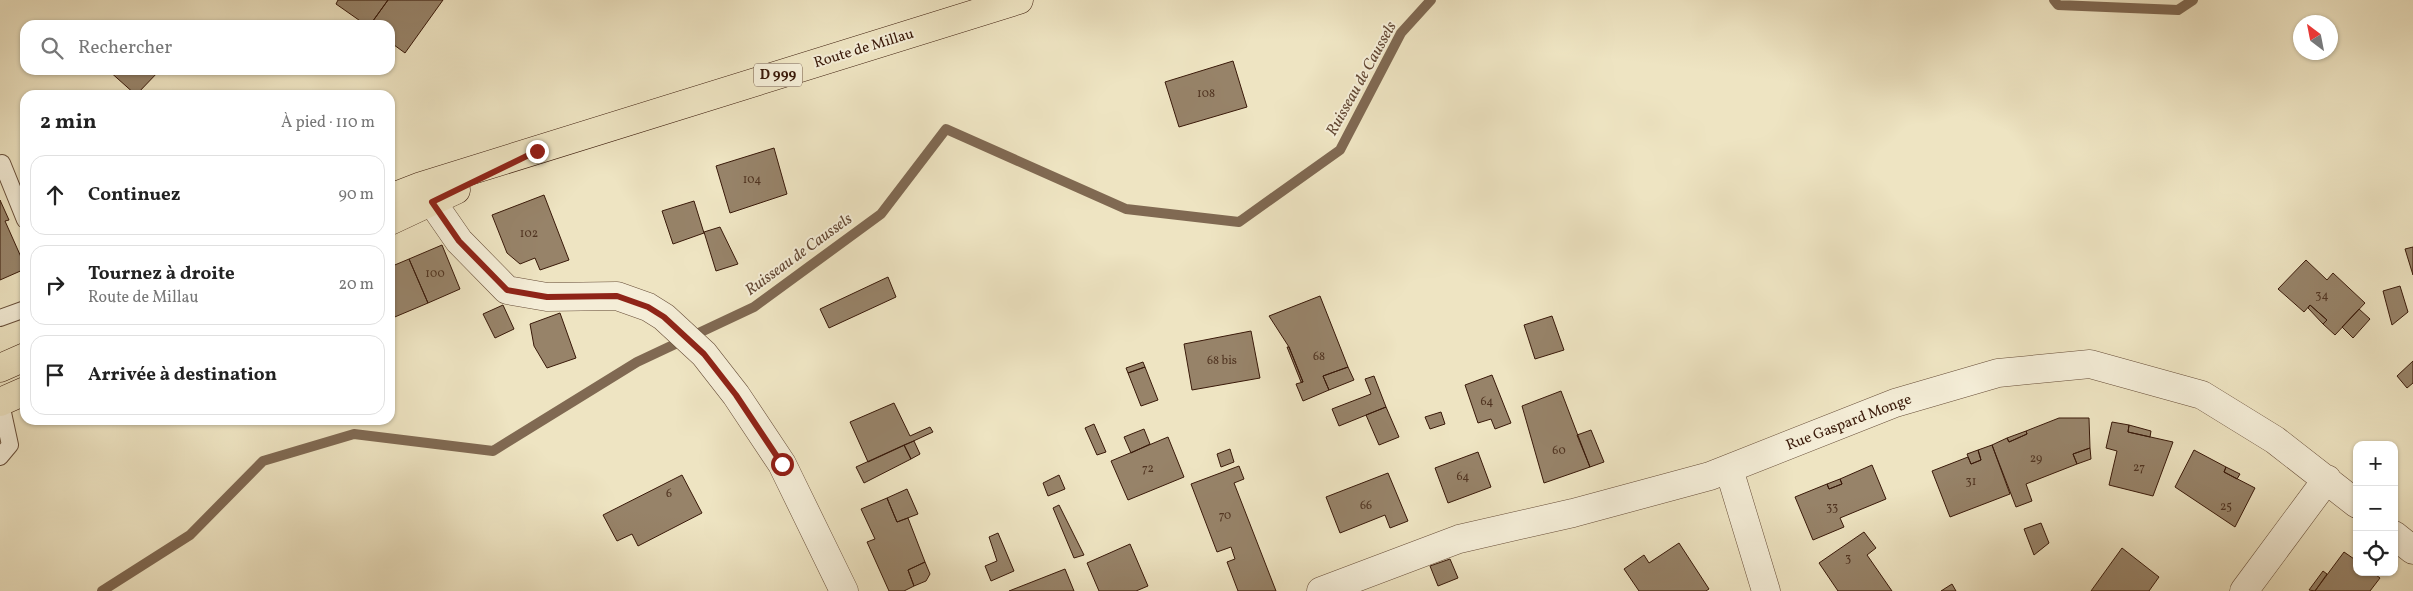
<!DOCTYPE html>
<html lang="fr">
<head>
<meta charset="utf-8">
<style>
  body { margin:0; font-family:Vollkorn,serif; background:#f2f2f2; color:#222 }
  .controls { position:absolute; right:15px; bottom:15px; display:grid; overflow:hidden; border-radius:10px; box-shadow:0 1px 4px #0004 }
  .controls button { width:45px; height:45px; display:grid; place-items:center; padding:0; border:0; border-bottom:1px solid #e0e0e0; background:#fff; color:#222; font:25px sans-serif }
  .compass { position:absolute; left:2293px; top:15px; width:45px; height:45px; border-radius:50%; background:#fff; box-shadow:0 1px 4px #0004; rotate:328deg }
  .stop { position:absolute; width:15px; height:15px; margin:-11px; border:4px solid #8f2418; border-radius:50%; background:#fff }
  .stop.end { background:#8f2418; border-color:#fff; box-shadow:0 1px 5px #0008 }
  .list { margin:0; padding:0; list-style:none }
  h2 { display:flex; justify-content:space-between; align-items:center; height:65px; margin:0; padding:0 20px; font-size:21px }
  h2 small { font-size:16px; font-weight:400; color:#767676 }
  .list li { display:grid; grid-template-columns:32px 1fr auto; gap:15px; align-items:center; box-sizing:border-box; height:80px; margin:0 10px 10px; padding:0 10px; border:1px solid #e0e0e0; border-radius:15px }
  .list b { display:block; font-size:19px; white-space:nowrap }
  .list p { margin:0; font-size:16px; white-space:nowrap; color:#767676 }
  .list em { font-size:16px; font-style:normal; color:#767676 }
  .icon { flex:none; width:28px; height:28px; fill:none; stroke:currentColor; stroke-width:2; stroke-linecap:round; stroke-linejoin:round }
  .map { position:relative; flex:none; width:2413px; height:591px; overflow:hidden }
  .search { position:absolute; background:#fff; box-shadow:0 1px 4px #0004; left:20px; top:20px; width:375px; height:55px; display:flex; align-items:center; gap:12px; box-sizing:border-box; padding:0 18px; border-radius:15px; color:#767676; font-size:19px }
  .panel { position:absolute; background:#fff; box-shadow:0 1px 4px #0004; left:20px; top:90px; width:375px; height:335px; border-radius:15px }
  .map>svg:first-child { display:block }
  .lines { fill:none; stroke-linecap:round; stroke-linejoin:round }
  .stream { stroke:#806952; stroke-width:10 }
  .building { fill:#978369; stroke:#391909 }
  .service-casing { stroke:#664c37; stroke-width:18 }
  .minor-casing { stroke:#664c37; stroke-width:29 }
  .primary-casing { stroke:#391909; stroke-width:29 }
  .service { stroke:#f4edd7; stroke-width:16 }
  .minor { stroke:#f4edd7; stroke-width:28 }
  .primary { stroke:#eee4c2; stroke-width:28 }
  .route { stroke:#8f2418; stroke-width:6 }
  .labels { text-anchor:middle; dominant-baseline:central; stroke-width:4; stroke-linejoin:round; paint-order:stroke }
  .number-label { font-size:12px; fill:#503421 }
  .shield { fill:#f4edd7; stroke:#715947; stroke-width:1 }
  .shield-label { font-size:14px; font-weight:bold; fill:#391909 }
  .street-label { font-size:15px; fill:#391909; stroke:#f4edd7 }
  .water-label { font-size:16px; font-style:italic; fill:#634834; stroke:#f4edd7 }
</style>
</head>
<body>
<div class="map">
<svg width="2413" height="591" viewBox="0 0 2413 591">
  <rect width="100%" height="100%" fill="#eee4c2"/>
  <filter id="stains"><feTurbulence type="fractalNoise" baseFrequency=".004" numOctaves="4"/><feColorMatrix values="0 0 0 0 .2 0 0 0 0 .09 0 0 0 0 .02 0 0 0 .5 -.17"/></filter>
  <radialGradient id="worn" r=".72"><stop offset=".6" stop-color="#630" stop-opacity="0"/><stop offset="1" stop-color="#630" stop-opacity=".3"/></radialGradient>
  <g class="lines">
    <path class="stream" d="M2054 0 2058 5 2178 10 2193 0
      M102 591 190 535 263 461 354 434 493 451 637 362 754 307 881 214 946 129 1126 209 1239 222 1340 150 1401 33 1431 0"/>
  </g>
  <path class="building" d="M338 0H388L370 25H366L336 4Z
    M388 0H443L405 53 390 42V25H370Z
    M1233 61 1247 107 1179 127 1165 82Z
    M108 70H160L136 95Z
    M774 148 787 194 730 213 716 166Z
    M544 195 569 260 540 270 535 258 520 264 507 253 492 215Z
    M0 200 9 220 5 221 25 266V269L0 280Z
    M694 201 704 233 673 244 662 211Z
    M720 227 738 264 716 271 704 232Z
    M442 245 460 289 428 303 409 259Z
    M2413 247V275L2405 249Z
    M409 259 428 303 390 319V267Z
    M2306 260 2327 280 2333 273 2365 303 2335 335 2323 324 2327 320 2310 305 2304 312 2278 289Z
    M888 277 896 297 829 328 820 309Z
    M2400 286 2408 312 2392 325 2383 291Z
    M1320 296 1348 367 1323 376 1329 390 1303 401 1296 384 1303 382 1289 347 1269 316Z
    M503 305 514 329 495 338 483 314Z
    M2310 305 2327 320 2323 324 2308 308Z
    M2359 309 2370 319 2353 338 2342 327Z
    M560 313 576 358 547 368 534 346 530 324Z
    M1552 316 1564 350 1535 359 1524 325Z
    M1251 331 1260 378 1192 390 1184 344Z
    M1287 347H1289L1303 382H1301Z
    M2413 361V383L2407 388 2397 376Z
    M1143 362 1145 367 1128 373 1126 368Z
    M1145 367 1158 400 1141 406 1128 373Z
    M1348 367 1354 380 1329 390 1323 376Z
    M1492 375 1511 423 1495 429 1491 419 1478 423 1465 385Z
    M1374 376 1386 407 1339 426 1332 409 1371 394 1365 379Z
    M1561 391 1590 467 1544 483 1522 406Z
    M894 403 910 436 930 427 933 432 868 462 850 422Z
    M1386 407 1399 437 1379 445 1366 415Z
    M1441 412 1445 424 1430 429 1425 417Z
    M2059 418H2089L2090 448 2073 454 2077 464 2026 484 2032 501 2016 507 1992 445 2007 438 2009 442 2027 434 2026 431Z
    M2112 422 2129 425 2128 432 2173 442 2153 496 2109 485 2117 451 2106 448Z
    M1094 424 1106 452 1097 455 1085 428Z
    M2129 425 2151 431 2150 437 2128 432Z
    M1144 429 1150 444 1131 453 1124 437Z
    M1591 430 1604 462 1590 467 1577 435Z
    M2026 431 2027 434 2009 442 2007 438Z
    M1168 437 1184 477 1128 500 1111 461Z
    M914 441 920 454 911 459 904 445Z
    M904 445 911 459 864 483 856 467Z
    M1992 445 2010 494 1950 517 1932 471 1968 457 1971 464 1981 460 1978 450Z
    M2090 448 2091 459 2077 464 2073 454Z
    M1230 449 1234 462 1221 467 1217 454Z
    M1978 450 1981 460 1971 464 1967 454Z
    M2194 450 2226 467 2224 472 2255 488 2235 527 2175 487Z
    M1478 452 1491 487 1448 503 1435 468Z
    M1872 465 1886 499 1840 518 1844 527 1813 540 1795 497 1827 484 1829 489 1842 484 1840 479Z
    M1239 466 1244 479 1234 483 1276 591H1238L1227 562 1235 559 1231 547 1217 552 1191 484Z
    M2226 467 2240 474 2237 479 2224 472Z
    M1388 473 1408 521 1390 528 1385 515 1340 533 1326 497Z
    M682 475 702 513 638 546 632 534 617 541 603 515Z
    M1059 475 1065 489 1048 496 1043 483Z
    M1840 479 1842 484 1829 489 1827 484Z
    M907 489 918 514 897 522 887 498Z
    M887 498 897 522 908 518 925 562 908 570 914 586 904 591H889L867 542 875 539 861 509Z
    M1059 505 1084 555 1074 558 1053 508Z
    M2041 523 2049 543 2034 555 2024 529Z
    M1864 532 1876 548 1867 555 1892 591H1838L1819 563Z
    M998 533 1014 571 991 581 985 566 997 561 989 537Z
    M1679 543 1709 589 1706 591H1639L1624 569 1644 555 1649 563Z
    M1130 544 1148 586 1136 591H1099L1087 563Z
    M2122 548 2159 577 2149 591H2091Z
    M2344 552 2357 561V572H2372L2380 578 2370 591H2315Z
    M1450 559 1458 578 1438 586 1430 566Z
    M925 562 930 574 926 581 914 586 908 570Z
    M1065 569 1074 591H1009Z
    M2323 571 2327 574 2315 591 2309 590Z
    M1952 584 1956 591H1941Z"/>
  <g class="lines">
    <defs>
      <path id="service" d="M2 163 25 220
        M0 318 25 309
        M0 399 10 445 0 457"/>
      <path id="minor" d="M432 202 459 241 507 290 547 297 617 296 648 307 664 317 704 354 736 395 782 464 844 591
        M1729 469 1766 591
        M2394 535 2413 550
        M1321 591 1459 539 1573 513 1710 476 1895 403 1998 373 2090 364 2202 395 2275 440 2357 504
        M2244 591 2327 479"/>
      <path id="primary" d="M390 198 421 186 1019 0
        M390 221 456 190
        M0 368 25 357
        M0 402 25 391"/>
    </defs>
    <use href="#service" class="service-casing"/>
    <use href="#minor" class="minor-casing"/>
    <use href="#primary" class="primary-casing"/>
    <use href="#service" class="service"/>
    <use href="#minor" class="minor"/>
    <use href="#primary" class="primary"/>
  </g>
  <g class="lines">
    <path class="route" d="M537 151 432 202 459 241 507 290 547 297 617 296 648 307 664 317 704 354 736 395 782 464"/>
  </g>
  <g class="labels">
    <g class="number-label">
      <text x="1206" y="94">108</text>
      <text x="752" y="180">104</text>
      <text x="529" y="234">102</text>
      <text x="435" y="274">100</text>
      <text x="2322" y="296">34</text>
      <text x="1319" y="357">68</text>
      <text x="1222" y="361">68 bis</text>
      <text x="1487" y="402">64</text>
      <text x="1559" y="451">60</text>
      <text x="2036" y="459">29</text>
      <text x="2139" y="468">27</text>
      <text x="1148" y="469">72</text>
      <text x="1463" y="477">64</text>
      <text x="1971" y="482">31</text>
      <text x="669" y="494">6</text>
      <text x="1366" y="506">66</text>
      <text x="2226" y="507">25</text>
      <text x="1832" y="508">33</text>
      <text x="1225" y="516">70</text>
      <text x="1848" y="559">3</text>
    </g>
    <rect class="shield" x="754" y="63.5" width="48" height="23" rx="4"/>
    <g class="shield-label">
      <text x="778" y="75">D 999</text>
    </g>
    <g class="street-label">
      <text transform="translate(864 49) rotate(-17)">Route de Millau</text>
      <text transform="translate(1849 423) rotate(-21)">Rue Gaspard Monge</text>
    </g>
    <g class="water-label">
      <text transform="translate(1362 79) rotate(-61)">Ruisseau de Caussels</text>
      <text transform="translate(799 255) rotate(-36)">Ruisseau de Caussels</text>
    </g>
  </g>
  <rect width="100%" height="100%" filter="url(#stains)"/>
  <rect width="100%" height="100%" fill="url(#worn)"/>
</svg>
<div class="controls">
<button>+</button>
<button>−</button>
<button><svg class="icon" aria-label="locate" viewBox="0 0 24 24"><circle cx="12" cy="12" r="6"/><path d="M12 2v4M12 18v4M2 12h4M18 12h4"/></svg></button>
</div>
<svg class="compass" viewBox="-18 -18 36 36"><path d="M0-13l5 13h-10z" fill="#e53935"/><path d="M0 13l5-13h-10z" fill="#767676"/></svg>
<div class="stop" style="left:782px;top:464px"></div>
<div class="stop end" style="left:537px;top:151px"></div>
<div class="search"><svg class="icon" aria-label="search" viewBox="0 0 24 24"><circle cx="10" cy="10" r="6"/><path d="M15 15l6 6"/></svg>Rechercher</div>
<section class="panel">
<h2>2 min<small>À pied · 110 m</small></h2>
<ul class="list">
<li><svg class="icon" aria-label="ahead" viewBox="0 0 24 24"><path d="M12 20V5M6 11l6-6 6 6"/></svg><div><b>Continuez</b></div><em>90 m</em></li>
<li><svg class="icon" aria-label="right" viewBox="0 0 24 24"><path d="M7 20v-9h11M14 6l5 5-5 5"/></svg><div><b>Tournez à droite</b><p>Route de Millau</p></div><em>20 m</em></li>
<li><svg class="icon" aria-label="arrive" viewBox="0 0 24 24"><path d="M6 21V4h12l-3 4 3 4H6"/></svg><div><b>Arrivée à destination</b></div></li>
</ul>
</section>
</div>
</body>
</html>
